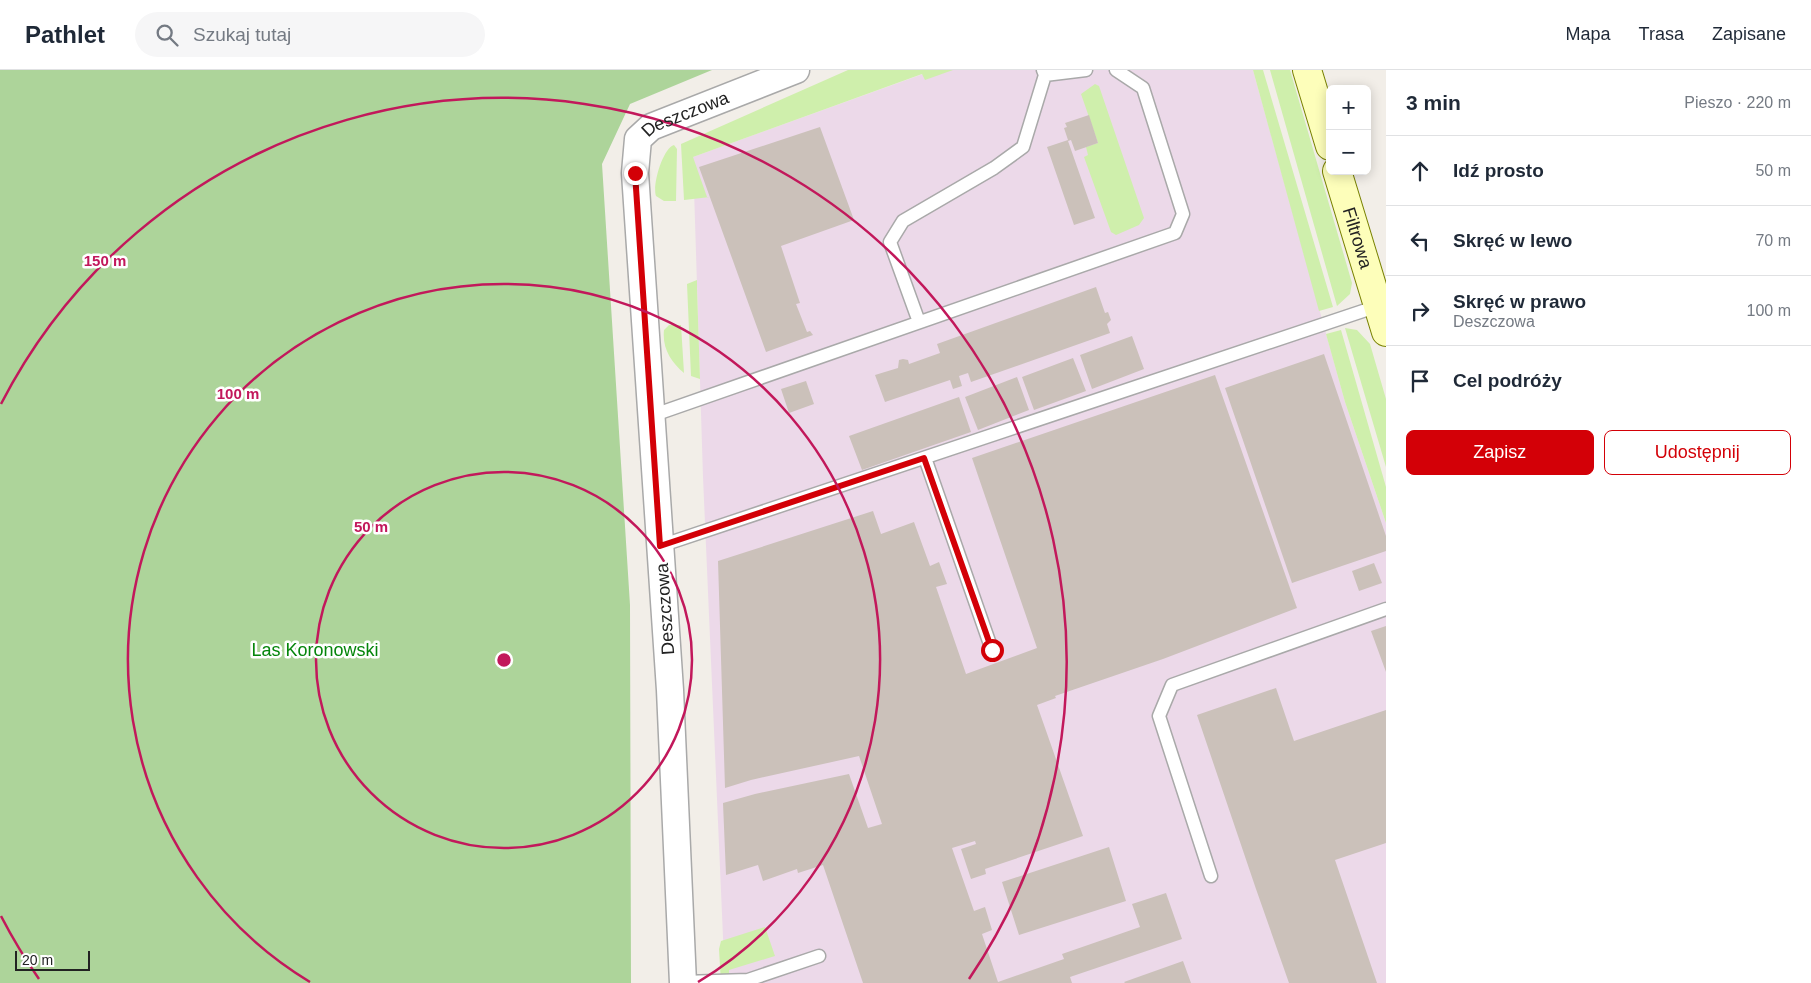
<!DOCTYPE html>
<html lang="pl">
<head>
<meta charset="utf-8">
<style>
  body { margin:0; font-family:Helvetica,sans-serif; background:#f6f6f7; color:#1f2937 }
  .controls { position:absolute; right:15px; top:15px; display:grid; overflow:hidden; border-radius:8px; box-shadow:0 2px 12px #0003 }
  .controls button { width:45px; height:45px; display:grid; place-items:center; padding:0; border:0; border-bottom:1px solid #e0e1e3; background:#fff; color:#1f2937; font:25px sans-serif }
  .scale { position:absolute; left:15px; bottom:12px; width:75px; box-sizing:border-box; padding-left:5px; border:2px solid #222; border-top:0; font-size:14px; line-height:18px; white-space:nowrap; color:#222; -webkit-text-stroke:4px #fff; paint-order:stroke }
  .stop { position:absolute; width:15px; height:15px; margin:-11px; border:4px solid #d30007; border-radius:50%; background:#fff }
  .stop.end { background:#d30007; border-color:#fff; box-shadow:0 1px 5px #0008 }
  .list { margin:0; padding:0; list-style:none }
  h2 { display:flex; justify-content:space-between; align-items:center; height:65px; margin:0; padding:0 20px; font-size:21px }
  h2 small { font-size:16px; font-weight:400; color:#747a83 }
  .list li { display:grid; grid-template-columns:32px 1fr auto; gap:15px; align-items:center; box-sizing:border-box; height:70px; padding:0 20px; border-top:1px solid #e0e1e3 }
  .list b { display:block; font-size:19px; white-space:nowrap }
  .list p { margin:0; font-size:16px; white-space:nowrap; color:#747a83 }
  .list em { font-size:16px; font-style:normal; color:#747a83 }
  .actions { display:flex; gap:10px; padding:15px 20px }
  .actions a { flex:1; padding:11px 0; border:1px solid #d30007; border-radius:8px; text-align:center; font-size:18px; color:#d30007 }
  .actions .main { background:#d30007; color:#fff }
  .icon { flex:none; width:28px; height:28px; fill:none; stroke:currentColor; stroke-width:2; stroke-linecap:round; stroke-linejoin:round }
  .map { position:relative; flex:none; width:1386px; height:913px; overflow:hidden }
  header { display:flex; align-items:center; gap:30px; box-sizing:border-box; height:70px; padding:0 25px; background:#fff; border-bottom:1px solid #e0e1e3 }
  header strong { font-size:24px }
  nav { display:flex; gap:28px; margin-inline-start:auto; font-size:18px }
  .search { width:350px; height:45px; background:#f6f6f7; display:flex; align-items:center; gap:12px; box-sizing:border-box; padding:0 18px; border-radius:28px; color:#747a83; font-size:19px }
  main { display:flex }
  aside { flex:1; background:#fff }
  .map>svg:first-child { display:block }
  .industrial { fill:#ecd9e9 }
  .grass { fill:#cfefac }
  .forest { fill:#add49a }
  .building { fill:#cbc1ba }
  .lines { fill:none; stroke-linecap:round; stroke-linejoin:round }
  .lane-casing { stroke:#a9a9a9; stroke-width:15 }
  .street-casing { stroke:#a9a9a9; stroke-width:29 }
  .secondary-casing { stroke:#788100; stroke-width:30 }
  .lane { stroke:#fff; stroke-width:12 }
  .street { stroke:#fff; stroke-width:26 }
  .secondary { stroke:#fdfeba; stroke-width:28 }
  .route { stroke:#d30007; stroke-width:6 }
  .ring { fill:none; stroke:#c2185b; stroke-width:2.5 }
  .labels { text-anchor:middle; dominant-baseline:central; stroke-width:5; stroke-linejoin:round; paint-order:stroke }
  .street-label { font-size:18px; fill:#222; stroke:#fff }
  .park-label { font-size:18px; fill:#05850b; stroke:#fff }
  .centre { fill:#c2185b; stroke:#fff; stroke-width:2.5 }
  .ring-label { font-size:15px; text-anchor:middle; font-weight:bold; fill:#c2185b; stroke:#fff; stroke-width:5; stroke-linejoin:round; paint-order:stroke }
</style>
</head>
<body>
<header>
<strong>Pathlet</strong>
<div class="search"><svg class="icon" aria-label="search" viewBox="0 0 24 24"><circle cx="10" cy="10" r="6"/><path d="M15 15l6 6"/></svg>Szukaj tutaj</div>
<nav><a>Mapa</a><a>Trasa</a><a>Zapisane</a></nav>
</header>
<main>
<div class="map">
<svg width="1386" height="913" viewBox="0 0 1386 913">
  <rect width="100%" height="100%" fill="#f2eee8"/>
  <path class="industrial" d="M934 0H1253L1345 332 1386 453V913H725L703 407 693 87Z"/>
  <path class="grass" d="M848 0H953L925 10 922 4 693 87 707 127H710L684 130 681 74Z
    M1253 0H1263L1333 237 1319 241Z
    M1270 0H1290L1352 213 1350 224 1337 236Z
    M1095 14 1099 16 1144 148 1139 155 1116 165 1111 162 1084 87 1088 85 1086 77 1098 73 1081 24Z
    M674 75 677 79 676 131H664L656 126C652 115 663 78 674 75Z
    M697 210V218L700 309 691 306 687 214Z
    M669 255H681L684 303C671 292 662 278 664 260Z
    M1345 258 1357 260 1370 274 1386 329V397Z
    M1341 260 1386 417V453L1345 332 1326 264Z
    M765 857 775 886 729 900V913H721L719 879 721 871Z"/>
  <path class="forest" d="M0 0H712L630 34 602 94 630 535 631 913H0Z"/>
  <path class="building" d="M1089 45 1098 73 1075 81 1071 70 1068 71 1095 148 1074 155 1047 77 1068 70 1064 58 1067 57 1065 53Z
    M820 57 854 150 781 176 800 233 796 234 807 262 810 261 813 265 766 282 699 97Z
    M1096 217 1105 243 1108 242 1111 250 1107 254 1110 263 971 312 968 303 959 306 962 316 953 319 950 310 885 332 875 305 898 298 899 290 903 289 908 290 909 294 940 283 937 274Z
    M1132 266 1144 299 1092 319 1080 285Z
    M1324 284 1386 466V481L1292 513 1225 318Z
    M1073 288 1086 321 1034 340 1022 307Z
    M1215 305 1297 538 1163 589 1055 626 1056 628 1037 635 1083 766 985 799 986 804 971 809 961 779 976 774 975 771 952 778 974 841 985 837 992 860 982 864 998 912 1064 889 1062 884 1140 857 1132 834 1166 823 1182 869 1070 907 1072 913H863L823 795 798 803 797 799 763 811 758 795 726 805 723 733 755 724 849 704 868 758 882 754 859 686 751 710 725 718 718 491 873 441 881 464 914 452 930 496 939 492 947 514 936 517 966 604 1037 578 972 388Z
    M1017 307 1029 340 978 360 965 327Z
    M806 311 814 334 789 343 781 319Z
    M959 327 971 362 862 400 849 366Z
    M1374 493 1382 513 1359 521 1352 501Z
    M1386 556V602L1371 561Z
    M1276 618 1294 671 1386 640V773L1335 790 1377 913H1289L1256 819 1197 645Z
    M1109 777 1126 831 1019 865 1002 812Z
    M1183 891 1191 913H1125L1124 912Z"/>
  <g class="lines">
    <defs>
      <path id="lane" d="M1043 0 1045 5 1086 0
        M919 252 890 172 903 151 994 98 1023 77 1045 5
        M651 346 1175 163 1183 144 1143 18 1116 0
        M925 388 992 580
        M660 476 1378 236
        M1211 806 1159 646 1172 615 1386 539
        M683 912 748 910 819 886"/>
      <g id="street">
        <path id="s1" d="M683 913 670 620 635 103 638 69 651 57 796 0"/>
      </g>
      <g id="secondary">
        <path d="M1307 0 1330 76"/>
        <path id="s2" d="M1337 101 1386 262"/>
      </g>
    </defs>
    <use href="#lane" class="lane-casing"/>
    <use href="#street" class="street-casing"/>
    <use href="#secondary" class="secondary-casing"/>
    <use href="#lane" class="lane"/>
    <use href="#street" class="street"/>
    <use href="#secondary" class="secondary"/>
  </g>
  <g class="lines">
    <path class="route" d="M635 103 660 476 924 388 992 580"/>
  </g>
  <g class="ring">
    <circle cx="504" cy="590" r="188"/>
    <path d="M310 912A376 376 0 1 1 698 912"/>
    <path d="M39 909A564 564 0 0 1 1 846M1 334A564 564 0 1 1 969 909"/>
  </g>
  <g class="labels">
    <g class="street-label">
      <text stroke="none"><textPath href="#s1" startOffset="900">Deszczowa</textPath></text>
      <text stroke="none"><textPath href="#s2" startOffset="70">Filtrowa</textPath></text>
      <text transform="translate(665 539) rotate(-94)">Deszczowa</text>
    </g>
    <g class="park-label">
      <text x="315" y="580">Las Koronowski</text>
    </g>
  </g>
  <circle cx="504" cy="590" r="8" class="centre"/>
  <g class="ring-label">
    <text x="105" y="196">150 m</text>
    <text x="238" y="329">100 m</text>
    <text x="371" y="462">50 m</text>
  </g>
</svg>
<div class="controls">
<button>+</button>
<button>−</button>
</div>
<div class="scale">20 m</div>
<div class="stop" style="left:992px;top:580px"></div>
<div class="stop end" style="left:635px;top:103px"></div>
</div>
<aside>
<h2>3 min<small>Pieszo · 220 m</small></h2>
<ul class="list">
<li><svg class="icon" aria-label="ahead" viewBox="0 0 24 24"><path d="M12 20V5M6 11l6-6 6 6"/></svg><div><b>Idź prosto</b></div><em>50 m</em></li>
<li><svg class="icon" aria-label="left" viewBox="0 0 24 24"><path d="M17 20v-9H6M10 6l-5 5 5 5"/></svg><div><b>Skręć w lewo</b></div><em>70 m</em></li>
<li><svg class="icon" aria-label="right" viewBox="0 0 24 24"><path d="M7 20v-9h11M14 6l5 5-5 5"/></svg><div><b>Skręć w prawo</b><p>Deszczowa</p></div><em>100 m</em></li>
<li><svg class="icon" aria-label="arrive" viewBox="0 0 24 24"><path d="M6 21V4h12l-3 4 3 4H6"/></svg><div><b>Cel podróży</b></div></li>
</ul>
<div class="actions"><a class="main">Zapisz</a><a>Udostępnij</a></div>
</aside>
</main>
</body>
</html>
